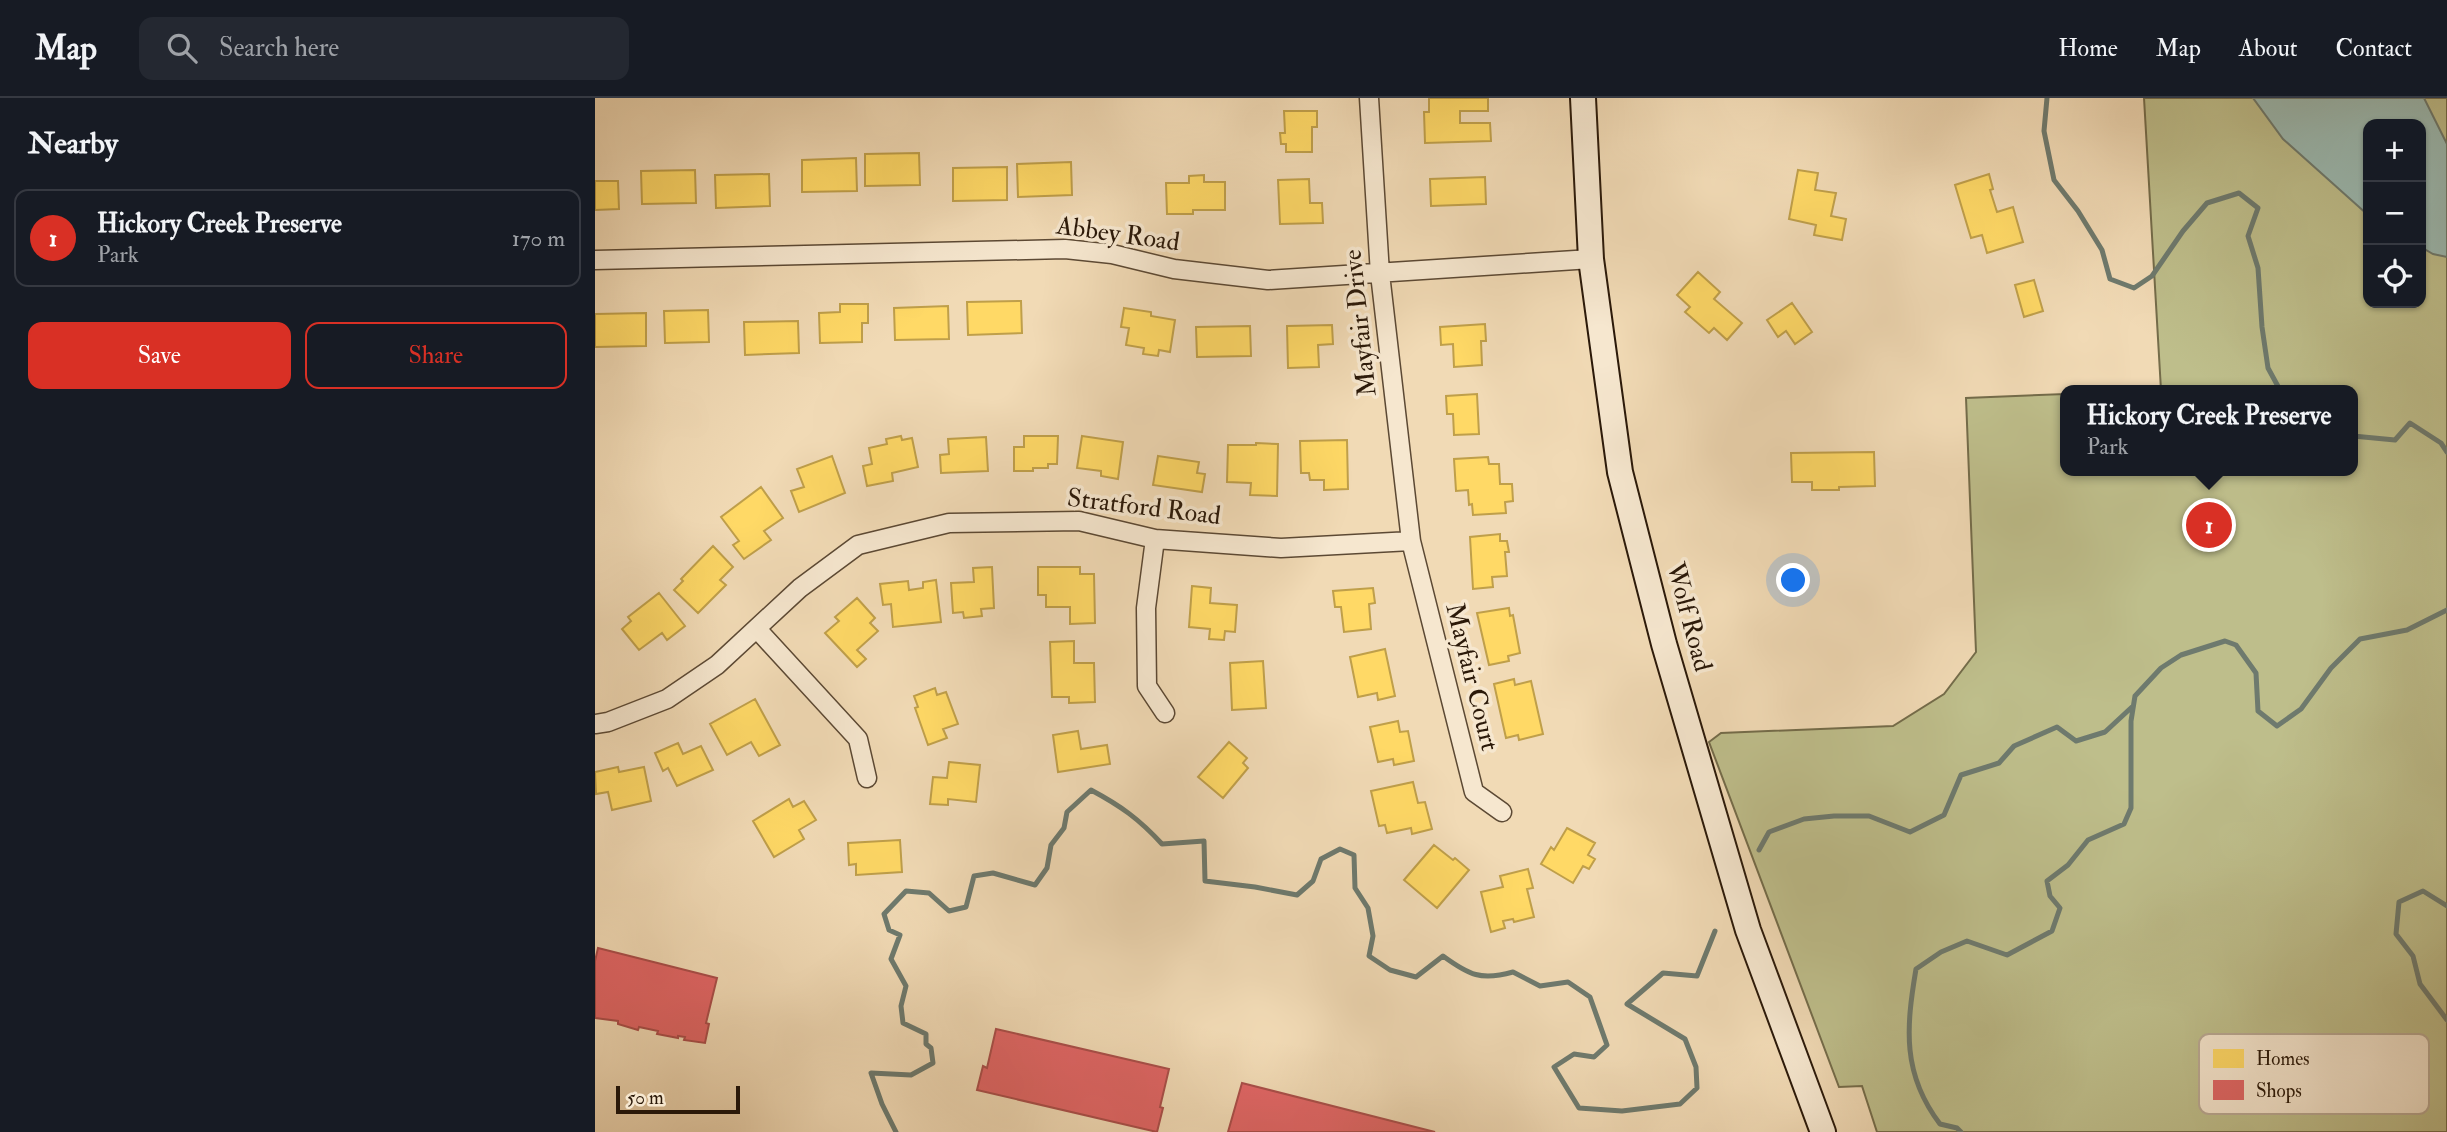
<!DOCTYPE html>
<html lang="en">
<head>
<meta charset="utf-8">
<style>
  body { margin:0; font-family:"IM FELL Double Pica",serif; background:#242831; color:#f1f3f6 }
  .controls { position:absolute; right:21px; top:21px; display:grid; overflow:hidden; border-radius:14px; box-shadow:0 2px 5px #0004 }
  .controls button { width:63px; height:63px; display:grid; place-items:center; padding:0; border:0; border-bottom:2px solid #363941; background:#171b24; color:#f1f3f6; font:35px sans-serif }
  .scale { position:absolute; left:21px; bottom:18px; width:124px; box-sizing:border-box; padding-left:7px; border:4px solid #2b1909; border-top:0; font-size:19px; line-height:24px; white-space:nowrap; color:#2b1909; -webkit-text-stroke:5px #f6e7cf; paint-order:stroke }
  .you { position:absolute; left:1199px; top:483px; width:24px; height:24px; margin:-18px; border:5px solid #fff; border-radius:50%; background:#1a73e8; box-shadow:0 0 0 10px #1a73e833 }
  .badge { display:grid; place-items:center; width:46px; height:46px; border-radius:50%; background:#d93025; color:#fff; font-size:23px; font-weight:700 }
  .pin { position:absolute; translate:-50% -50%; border:4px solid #fff; box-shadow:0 2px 7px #0006 }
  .popup { position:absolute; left:1465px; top:287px; width:298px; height:91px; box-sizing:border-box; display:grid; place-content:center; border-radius:14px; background:#171b24; filter:drop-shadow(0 2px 5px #0005); font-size:23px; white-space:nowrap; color:#9ea1a6 }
  .popup b { font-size:26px; color:#f1f3f6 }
  .popup::after { content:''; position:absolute; left:50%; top:100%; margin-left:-14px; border:14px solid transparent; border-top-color:#171b24 }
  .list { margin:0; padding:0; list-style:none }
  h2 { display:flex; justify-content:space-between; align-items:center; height:91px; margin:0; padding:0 28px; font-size:30px }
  h2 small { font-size:23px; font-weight:400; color:#9ea1a6 }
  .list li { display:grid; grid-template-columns:46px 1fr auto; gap:21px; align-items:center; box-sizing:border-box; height:98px; margin:0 14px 14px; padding:0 14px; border:2px solid #363941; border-radius:14px }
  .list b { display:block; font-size:26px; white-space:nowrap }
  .list p { margin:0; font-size:23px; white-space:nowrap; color:#9ea1a6 }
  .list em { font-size:23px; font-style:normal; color:#9ea1a6 }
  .actions { display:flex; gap:14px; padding:21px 28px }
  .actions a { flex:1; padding:16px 0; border:2px solid #d93025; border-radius:14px; text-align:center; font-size:24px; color:#d93025 }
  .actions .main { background:#d93025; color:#fff }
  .icon { flex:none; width:38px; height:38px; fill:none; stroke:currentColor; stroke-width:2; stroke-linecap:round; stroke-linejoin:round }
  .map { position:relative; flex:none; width:1852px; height:1034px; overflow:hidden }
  header { display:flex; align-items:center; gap:42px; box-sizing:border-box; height:98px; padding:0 35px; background:#171b24; border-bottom:2px solid #363941 }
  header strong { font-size:33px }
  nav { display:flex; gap:38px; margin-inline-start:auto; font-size:24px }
  .search { width:490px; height:63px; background:#242831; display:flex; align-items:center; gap:18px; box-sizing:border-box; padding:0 24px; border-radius:14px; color:#9ea1a6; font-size:26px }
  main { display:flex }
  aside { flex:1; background:#171b24 }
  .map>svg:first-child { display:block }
  .green { fill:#bebe8b; stroke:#746c4a; stroke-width:2; fill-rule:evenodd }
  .water { fill:#9bbab2; stroke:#6e7a6e; stroke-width:2 }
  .homes { fill:#ffd966; stroke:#bf9f4a; stroke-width:2 }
  .shops { fill:#e06666; stroke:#aa4f4a; stroke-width:2 }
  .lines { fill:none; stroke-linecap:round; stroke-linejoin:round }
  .stream { stroke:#6e7a6e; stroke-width:5 }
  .minor-casing { stroke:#5c4934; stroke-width:21 }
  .secondary-casing { stroke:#2b1909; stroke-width:28 }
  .minor { stroke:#f6e7cf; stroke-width:18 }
  .secondary { stroke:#f6e7cf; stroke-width:24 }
  .labels { text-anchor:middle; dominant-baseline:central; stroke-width:7; stroke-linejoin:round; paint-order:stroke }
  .street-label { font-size:26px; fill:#2b1909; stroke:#f6e7cf }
  .key { fill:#f6e7cf; stroke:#b9a994; stroke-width:2 }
  .key-label { font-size:19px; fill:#2b1909 }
</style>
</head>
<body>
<header>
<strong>Map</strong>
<div class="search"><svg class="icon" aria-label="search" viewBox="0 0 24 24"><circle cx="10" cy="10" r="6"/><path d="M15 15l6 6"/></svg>Search here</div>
<nav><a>Home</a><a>Map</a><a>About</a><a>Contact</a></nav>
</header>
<main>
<aside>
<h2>Nearby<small></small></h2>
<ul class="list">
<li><span class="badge">1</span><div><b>Hickory Creek Preserve</b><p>Park</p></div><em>170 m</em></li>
</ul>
<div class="actions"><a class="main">Save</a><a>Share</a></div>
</aside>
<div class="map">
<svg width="1852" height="1034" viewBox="0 0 1852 1034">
  <rect width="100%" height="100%" fill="#f1dab5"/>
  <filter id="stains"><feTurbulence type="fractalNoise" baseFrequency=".00286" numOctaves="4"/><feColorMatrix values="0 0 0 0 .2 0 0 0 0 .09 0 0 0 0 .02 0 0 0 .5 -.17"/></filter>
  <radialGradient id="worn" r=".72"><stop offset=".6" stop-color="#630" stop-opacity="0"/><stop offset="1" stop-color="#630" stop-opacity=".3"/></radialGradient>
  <path class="green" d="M1549 0H1852V1034H1282L1267 988 1244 989 1114 644 1126 635 1298 628 1349 596 1381 554 1371 300 1470 296V373H1758V292H1566ZM1773 26H1826V205H1773Z"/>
  <path class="water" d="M1658 0H1829L1852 46V159L1838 156 1826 149V26H1773V117L1688 41Z"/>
  <path class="homes" d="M834 0H893V13H865V25H895L896 43 830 45 829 14H834Z
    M689 13H722V29H717V54H691V46H686L685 35H690Z
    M324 55 325 87 270 88V56Z
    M261 60 262 93 207 94V62Z
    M476 64 477 97 423 99 422 66Z
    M412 69V102L358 103V70Z
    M100 72 101 105 47 106 46 73Z
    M1203 72 1223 75 1220 92 1241 95 1236 118 1251 121 1247 142 1219 137 1221 127 1194 121Z
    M174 76 175 108 121 110 120 77Z
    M1394 76 1398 91 1395 92 1402 114 1418 109 1428 144 1392 155 1387 137 1376 140 1360 87Z
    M609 77V84H630V112H598V116H572L571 85H594V78Z
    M890 79 891 106 836 108 835 81Z
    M714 81 715 105H727L728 125 685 126 683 82Z
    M0 83H23L24 111 0 112Z
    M1103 174 1125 194 1119 201 1147 225 1132 242 1119 230 1114 235 1090 214 1095 209 1082 197Z
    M1439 182 1448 213 1429 219 1420 187Z
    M426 203 427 235 373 237 372 204Z
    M1197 205 1217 234 1200 246 1191 233 1183 239 1172 222Z
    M245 206H273V225H267V244L225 245 224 215 245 214Z
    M353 208 354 241 300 242 299 210Z
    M529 210 556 214V218L580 222 575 254 564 252 563 258 548 256 549 250 531 247 534 230 526 229Z
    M113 212 114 244 70 245 69 213Z
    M51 215V248L0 249V216Z
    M203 223 204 255 150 257 149 224Z
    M890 226 891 243H886L887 267 859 269 858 246 846 247 845 229Z
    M737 227 738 246 723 247 724 269 693 270 692 228Z
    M655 228 656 258 602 259 601 229Z
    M882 296 884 336 859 337 858 316H852L851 298Z
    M306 338 307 342 317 340 323 369 297 375 298 383 272 388 268 368 277 366 274 350 292 346 291 341Z
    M429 338H463L462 366H453V370H438V373H419V349H429Z
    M487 338 528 344 523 381 506 378V373L482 370Z
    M391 339 393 373 346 375 345 357 354 356 353 341Z
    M752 342 753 391 729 392V382H715L714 375H706L705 343Z
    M661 345 683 346 682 398 655 397 656 385 632 384 633 347H661Z
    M1279 354 1280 388 1244 389V392H1217V384H1197L1196 355Z
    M237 358 250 395 204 414 196 393 209 389 202 371Z
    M563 358 604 364 602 375 610 376 607 394 558 387Z
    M893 359 894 366H904L905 386H917L918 403 910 404 911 415 878 417 877 406 874 407 873 392 861 393 859 361Z
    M166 389 188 420 169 433 176 442 149 461 138 447 144 443 126 419Z
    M905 436V443H912L914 454H910L912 478 897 479 898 489 878 491 875 439Z
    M118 448 138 469 125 482 131 487 103 515 79 492 88 483 86 481Z
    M397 469 399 510 386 511 387 518 369 520 368 514 358 515 356 485 379 484 378 470Z
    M443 469H485V476H499L500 525 475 526V509H451V497H443Z
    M341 482 346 524 298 529 296 506 288 507 285 486 313 483 314 492 328 490V484Z
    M597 488 616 490 615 505 642 507 640 534 630 533 629 542 614 541 615 531 594 529Z
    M778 490 780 505 774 506 776 531 749 534 746 509H740L738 493Z
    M64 495 90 528 72 542 67 535 44 552 27 531 36 523 33 519Z
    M262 500 280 520 275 525 283 533 262 552 271 561 262 569 230 535 244 523 240 519Z
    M914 510 915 518 918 517 925 555 913 558 914 563 894 567 882 515Z
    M479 543V565H499L500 604 474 605V599H457L455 544Z
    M790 551 800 598 783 602 782 595 763 599 755 559Z
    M668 563 671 610 637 612 635 565Z
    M919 581 920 587 936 583 948 636 924 642 923 637 911 640 899 586Z
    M340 590 342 597 351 594 363 626 348 631 352 640 333 647 320 610 323 609 319 598Z
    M160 601 185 647 164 658 156 644 132 657 115 626Z
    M803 623 805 634 813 633 819 663 799 667 798 661 783 664 775 629Z
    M483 633 486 651 512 647 515 666 463 674 458 637Z
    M634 644 652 660 648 665 653 670 628 700 603 679Z
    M83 645 88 656 106 648 118 672 82 688 73 670 68 673 60 655Z
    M354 664 385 667 381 704 353 701V707L335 706 338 679 352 680Z
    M23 669 24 674 49 669 56 703 17 712 13 694 1 696 0 674Z
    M818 684 823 705 830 704 837 731 817 736 816 730 792 735 790 727 784 728 776 693Z
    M194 701 198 709 209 703 221 722 204 732 209 741 179 759 158 723Z
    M972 730 1000 745 993 757 1000 761 994 771 988 768 978 785 946 766 956 749 959 752Z
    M305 742 307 774 261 777V766L254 767 253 745Z
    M839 747 858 762 860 760 874 772 842 810 809 782Z
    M933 771 938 790 932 791 939 819 919 824 918 821 908 823 910 830 896 834 886 794 908 789 905 778Z"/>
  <path class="shops" d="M3 850 122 880 111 925 114 926 110 945 89 942 90 939 83 938V940L62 936 63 933 44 929 43 932 23 926V923L0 920V863Z
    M401 931 574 971 565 1009 568 1010 562 1034 382 992 388 968 392 970Z
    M647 985 840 1034H633Z"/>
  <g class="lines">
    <path class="stream" d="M1452 0 1449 33 1459 82 1483 113 1507 152 1515 181 1539 190 1557 178 1588 133 1612 105 1644 95 1663 110 1653 138 1663 170 1667 229 1673 270 1685 292
      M1758 338 1800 342 1815 325 1846 345 1852 354
      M1164 752 1174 734 1209 721 1239 718H1274L1315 734 1349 717 1366 677 1404 665 1419 648 1462 629 1481 643 1510 634 1537 609
      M1852 808 1828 793 1804 804 1801 836 1818 858 1825 886 1852 922
      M301 1034 287 1006 276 975 316 977 338 965 336 950 331 946V936L308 925 306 908 311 888 296 861 305 837 294 832 289 816 311 793 334 795 354 813 371 809 379 778 398 775 440 787 452 770 456 747 469 730 472 714 496 692C526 708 544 721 567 746L609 743 610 783 660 789 702 797 718 783 726 761 745 751 759 757 760 790 773 810 778 838 774 858 795 872 821 879 848 858C874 877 886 883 918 874L945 888 973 884 995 899 1012 947 999 959 979 956 959 969 984 1010 1027 1013 1085 1006 1102 990 1101 969 1090 941 1032 906 1068 875 1102 878 1120 833
      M1366 1034 1362 1030 1345 1026C1307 976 1311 930 1321 871L1346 854 1372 843 1412 857 1457 833 1465 810 1455 798 1452 783 1473 767 1493 742 1529 726 1536 710V623L1540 598 1566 570 1586 557 1630 543 1641 547 1661 575 1663 613 1682 628 1706 611 1736 570 1765 541 1812 532 1852 512"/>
    <defs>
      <path id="minor" d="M774 0 785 176 816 443 879 694 907 714
        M0 162 470 151 517 156 579 171 673 182 996 161
        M560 441 551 510 552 588 570 615
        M162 531 263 641 272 680
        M0 626 13 624 72 601 122 567 205 490 263 447 354 425 484 423 560 441 686 450 816 443"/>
      <path id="secondary" d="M988 0 996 161 1025 374 1069 546 1153 832 1228 1034"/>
    </defs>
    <use href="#minor" class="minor-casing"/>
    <use href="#secondary" class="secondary-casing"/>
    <use href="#minor" class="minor"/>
    <use href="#secondary" class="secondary"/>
  </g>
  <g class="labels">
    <g class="street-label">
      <text transform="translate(523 136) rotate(8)">Abbey Road</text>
      <text transform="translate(765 225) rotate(-96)">Mayfair Drive</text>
      <text transform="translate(549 409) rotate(7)">Stratford Road</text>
      <text transform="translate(1094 519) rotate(75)">Wolf Road</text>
      <text transform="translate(877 579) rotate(76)">Mayfair Court</text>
    </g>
  </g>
  <rect x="1604" y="936" width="230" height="80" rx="10" class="key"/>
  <rect x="1618" y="951" width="31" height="19" fill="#ffd966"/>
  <rect x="1618" y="982" width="31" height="20" fill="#e06666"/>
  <g class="key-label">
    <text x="1661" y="967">Homes</text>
    <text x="1661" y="999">Shops</text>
  </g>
  <rect width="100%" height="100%" filter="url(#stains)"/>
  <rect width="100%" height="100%" fill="url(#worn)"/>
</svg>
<div class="controls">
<button>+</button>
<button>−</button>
<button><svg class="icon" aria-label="locate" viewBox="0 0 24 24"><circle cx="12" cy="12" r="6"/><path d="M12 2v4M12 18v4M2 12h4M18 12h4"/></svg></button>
</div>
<div class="scale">50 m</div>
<div class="you"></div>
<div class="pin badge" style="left:1614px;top:427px">1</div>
<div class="popup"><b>Hickory Creek Preserve</b>Park</div>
</div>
</main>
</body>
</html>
